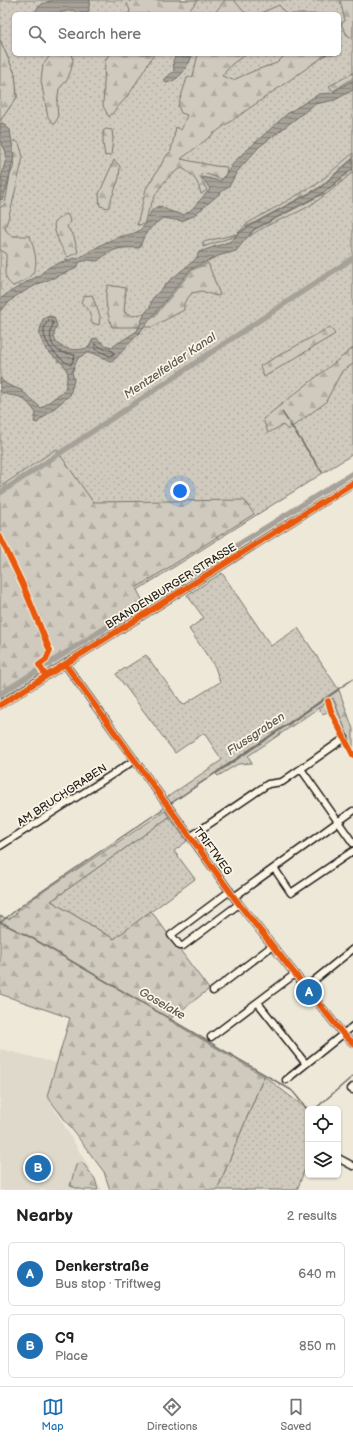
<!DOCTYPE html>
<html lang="en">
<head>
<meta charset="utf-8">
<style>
  body { margin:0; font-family:"Balsamiq Sans",sans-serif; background:#f2f2f2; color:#222 }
  .controls { position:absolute; right:12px; bottom:12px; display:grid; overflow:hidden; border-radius:6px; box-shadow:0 1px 3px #0004 }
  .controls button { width:36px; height:36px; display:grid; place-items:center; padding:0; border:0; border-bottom:1px solid #e0e0e0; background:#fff; color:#222; font:20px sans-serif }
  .you { position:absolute; left:180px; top:491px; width:14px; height:14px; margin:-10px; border:3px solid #fff; border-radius:50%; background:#1a73e8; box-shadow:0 0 0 6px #1a73e833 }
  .badge { display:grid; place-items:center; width:26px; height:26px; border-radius:50%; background:#1f6fb2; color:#fff; font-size:13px; font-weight:700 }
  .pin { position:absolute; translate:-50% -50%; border:2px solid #fff; box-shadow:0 1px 4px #0006 }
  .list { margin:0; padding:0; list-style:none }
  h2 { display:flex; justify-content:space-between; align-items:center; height:52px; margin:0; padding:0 16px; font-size:17px }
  h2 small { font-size:13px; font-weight:400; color:#767676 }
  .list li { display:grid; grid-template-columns:26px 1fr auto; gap:12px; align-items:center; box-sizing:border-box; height:64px; margin:0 8px 8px; padding:0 8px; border:1px solid #e0e0e0; border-radius:6px }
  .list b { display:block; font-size:15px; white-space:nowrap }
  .list p { margin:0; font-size:13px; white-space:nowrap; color:#767676 }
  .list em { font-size:13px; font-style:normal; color:#767676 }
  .icon { flex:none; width:22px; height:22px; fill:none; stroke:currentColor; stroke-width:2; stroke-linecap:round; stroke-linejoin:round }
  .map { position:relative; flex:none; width:353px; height:1190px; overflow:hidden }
  .search { position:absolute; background:#fff; box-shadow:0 1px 3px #0004; left:12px; right:12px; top:12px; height:44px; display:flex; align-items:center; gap:10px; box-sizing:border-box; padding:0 14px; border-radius:6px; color:#767676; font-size:15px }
  .sheet { height:196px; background:#fff }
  nav { display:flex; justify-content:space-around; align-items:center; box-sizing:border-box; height:56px; border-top:1px solid #e0e0e0; background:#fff; font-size:11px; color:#767676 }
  nav a { display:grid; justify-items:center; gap:2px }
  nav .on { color:#1f6fb2 }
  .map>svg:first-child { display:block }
  .built { fill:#ded9cb }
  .green { fill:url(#green-dots); stroke:#76736c; fill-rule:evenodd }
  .forest { fill:url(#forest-firs); stroke:#76736c }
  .water { fill:url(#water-rules); stroke:#6f6c67 }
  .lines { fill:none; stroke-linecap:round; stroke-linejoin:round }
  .shore { stroke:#54524e; stroke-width:1 }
  .stream { stroke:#6f6c67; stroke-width:1.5 }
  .canal { stroke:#a7a299; stroke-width:5.5 }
  .street-casing { stroke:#1c1c1c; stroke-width:9 }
  .street { stroke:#fcf5e5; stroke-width:6 }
  .cycleway-casing { stroke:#fcf5e5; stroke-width:8 }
  .cycleway { stroke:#e8590c; stroke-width:6 }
  .labels { text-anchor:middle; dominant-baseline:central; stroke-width:3.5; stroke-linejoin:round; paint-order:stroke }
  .street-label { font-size:11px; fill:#1c1c1c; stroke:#fcf5e5 }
  .water-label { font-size:12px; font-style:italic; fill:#5b5854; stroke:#fcf5e5 }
</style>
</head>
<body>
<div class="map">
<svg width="353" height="1190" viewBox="0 0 353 1190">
  <defs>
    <pattern id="green-dots" width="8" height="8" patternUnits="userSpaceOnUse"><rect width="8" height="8" fill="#cfcabd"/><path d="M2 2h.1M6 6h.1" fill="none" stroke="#b1ada2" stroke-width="1.8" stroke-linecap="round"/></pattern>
    <pattern id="forest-firs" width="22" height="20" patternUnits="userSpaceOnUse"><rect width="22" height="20" fill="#cfcabd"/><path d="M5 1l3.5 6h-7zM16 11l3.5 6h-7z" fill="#b1ada2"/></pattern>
    <pattern id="water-rules" width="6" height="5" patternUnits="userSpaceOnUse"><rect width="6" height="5" fill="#a7a299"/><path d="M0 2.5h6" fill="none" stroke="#87837c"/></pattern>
  </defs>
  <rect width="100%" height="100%" fill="#eee8d9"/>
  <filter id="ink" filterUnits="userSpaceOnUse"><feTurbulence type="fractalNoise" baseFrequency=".025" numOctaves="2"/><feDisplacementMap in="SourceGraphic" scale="8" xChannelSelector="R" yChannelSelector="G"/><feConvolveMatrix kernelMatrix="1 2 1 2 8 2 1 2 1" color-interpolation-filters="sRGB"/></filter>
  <g filter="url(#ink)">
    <path class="built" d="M0 1049 60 1064 47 1096 102 1190H0Z"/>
    <path class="green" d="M0 0H353V454L136 591 0 488V121L17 97 15 74 0 40ZM14 14H339V54H14Z
      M222 573 271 646 298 628 339 690 170 804 166 798 222 760 204 733 175 753 116 674 146 655 183 705 220 682 215 667 189 629 204 618 187 595Z
      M333 698 353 749V758L329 711 323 714 318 708Z
      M169 817 187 841 174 851 195 879 114 939 51 901Z
      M264 1076 308 1110V1161L297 1190H217Z"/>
    <path class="forest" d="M131 0H198L186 14H129L130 10 127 4Z
      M225 0H234L244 12 252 14H214Z
      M340 0H353V38L347 35 341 24 345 21Z
      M279 5 286 14H259Z
      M0 40 15 74 17 97 0 121Z
      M51 54H71L73 60 71 70 67 80 59 89 57 104 58 118 54 124 48 117 41 81 43 65Z
      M109 54H154L130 93 109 117 103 106 105 61Z
      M198 54H246L232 64 222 76 233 80 256 70 277 63 286 54H327L224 126 181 159 215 166 227 167 226 174 221 179 203 173 200 176 207 190 201 194C198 181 194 175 182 168 161 177 150 204 144 224L137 225 146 189 167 155 171 151 176 127 181 130 187 115 181 113 178 106 187 78 193 76Z
      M353 73V78L333 91 329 86Z
      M106 129 112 130 113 139 111 155 105 156 103 143V131Z
      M14 140 19 143 23 157 12 205 5 229 11 236H30C38 262 42 275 13 286 0 276 7 269 6 253L0 250V208L5 204 10 175 14 166 12 157Z
      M353 153V158L320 187 248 226 235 236 203 247V242L237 234 248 223 317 184Z
      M114 160 120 166 119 178 108 208 100 206 99 194Z
      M353 169V172C336 186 319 202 298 212 281 220 264 225 249 237L254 230 323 194Z
      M66 214 68 215 70 221 67 227 74 237 78 252 68 257C63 252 51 228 55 222 58 218 63 216 66 214Z
      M208 263 220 295 216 296 202 291 192 293 184 303V310L152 327H112C108 315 103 297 108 285L126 288 124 312 133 316 141 314 155 316 192 270Z
      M92 295 100 316 99 325 92 323 89 311 81 302 84 296Z
      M330 327 335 334 264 377 260 366Z
      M353 348V364L342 371 325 403 288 430 283 425 268 433 263 419Z
      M56 449 93 502 244 500 254 514 136 588 147 609 0 699V487Z
      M339 690 353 729V749L333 698 248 756 252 763 238 764 218 776 216 774Z
      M165 811 169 817 51 901 114 939 151 911 209 989 169 1020 264 1076 217 1190H110L104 1172 47 1096 70 1018 0 994V916L9 919 35 897Z
      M82 1162 95 1179 98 1190H83L70 1186 76 1165Z"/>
    <path class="water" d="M54 0H90L88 14H77L73 10 51 14H35C36 5 46 2 54 0Z
      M176 54H193C188 66 180 81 166 83L164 80 174 71 173 61Z
      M353 80V90L335 100 315 104 259 147 236 173 230 185 193 216 182 221 163 218C156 223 149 228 145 235 142 239 142 244 139 248 120 247 113 248 98 261L88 260 80 262 75 269 38 284 16 296 0 311V299C12 290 25 283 38 276 42 274 44 270 48 268 56 263 66 261 74 258L77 259C90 252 102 243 116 238 125 234 134 236 142 228 150 220 147 208 161 206L169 211 184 215 192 209 210 189 202 177 221 181 235 161 288 113 319 94 332 93Z
      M3 123 10 130 14 157 7 186 3 199 0 200 2 184C0 173 5 167 6 157 7 149 2 147 0 140 0 136 0 129 0 124Z
      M353 159V168L323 193 254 229 236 251 218 256 191 269 140 332 114 360 110 361 93 353H87L78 358 72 372 74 380 70 395 37 423 34 422 36 413C31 406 24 397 16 396 10 395 5 395 0 391V378L6 384 21 390 41 408 65 390 68 373 64 365 46 350 39 334 43 319 49 316 54 317 57 326C45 347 74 354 89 347L93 339 96 338 105 345 112 347 137 331 145 313 150 307 152 299 169 281 196 259 199 252 229 242 248 227 320 188Z"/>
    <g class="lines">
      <path class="shore" d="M49 320 52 321 53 324C49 333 49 345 59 351 63 354 70 353 75 355L71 365C58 360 33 334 49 320Z
        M95 344 104 349 113 351 114 354 110 356 95 349Z"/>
      <path class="stream" d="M282 412 322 472
        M170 804 353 679
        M0 922 32 938 291 1090C298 1096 301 1104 308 1109
        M1 922 29 900 163 809
        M315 1109 353 1076"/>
      <path class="canal" d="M0 493 353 258
        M0 694 353 473"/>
      <defs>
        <path id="street" d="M65 664 239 904 343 1034 353 1043
          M0 705 353 483
          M301 769 353 843
          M190 837 268 784 282 782 345 738
          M0 846 135 760
          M274 868 291 893 353 851
          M230 891 171 935 180 946H183L239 904
          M234 897 353 811
          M306 987 353 949
          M213 991 272 946
          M258 1003 306 1064
          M211 1037 295 974
          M286 1080 353 1026
          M353 1087 351 1089 353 1090
          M338 1158 353 1166"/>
      </defs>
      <use href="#street" class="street-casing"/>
      <use href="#street" class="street"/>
      <defs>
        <path id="cycleway" d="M0 537 23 585 50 651 46 660 39 665 46 676
          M65 664 239 904 343 1034 353 1043
          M328 701 332 714 353 755
          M0 705 353 483"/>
      </defs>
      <use href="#cycleway" class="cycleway-casing"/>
      <use href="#cycleway" class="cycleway"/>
    </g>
  </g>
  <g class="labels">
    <g class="street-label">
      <text transform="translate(171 586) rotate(-32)">BRANDENBURGER STRASSE</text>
      <text transform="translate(62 795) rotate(-33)">AM BRUCHGRABEN</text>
      <text transform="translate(213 851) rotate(54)">TRIFTWEG</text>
    </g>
    <g class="water-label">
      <text transform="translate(170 366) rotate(-34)">Mentzelfelder Kanal</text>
      <text transform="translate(256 734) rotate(-34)">Flussgraben</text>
      <text transform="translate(162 1004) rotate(30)">Goselake</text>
    </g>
  </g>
</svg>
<div class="controls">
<button><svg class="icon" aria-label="locate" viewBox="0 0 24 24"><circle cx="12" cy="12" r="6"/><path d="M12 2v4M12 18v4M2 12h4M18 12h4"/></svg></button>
<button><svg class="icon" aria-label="layers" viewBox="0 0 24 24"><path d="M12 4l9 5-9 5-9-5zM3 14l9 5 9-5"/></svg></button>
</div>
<div class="you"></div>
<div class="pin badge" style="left:309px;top:992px">A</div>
<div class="pin badge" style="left:38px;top:1168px">B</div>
<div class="search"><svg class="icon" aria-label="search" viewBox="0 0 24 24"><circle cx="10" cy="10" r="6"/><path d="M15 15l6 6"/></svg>Search here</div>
</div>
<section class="sheet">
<h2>Nearby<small>2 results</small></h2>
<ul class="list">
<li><span class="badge">A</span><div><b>Denkerstraße</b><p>Bus stop · Triftweg</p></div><em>640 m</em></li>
<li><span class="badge">B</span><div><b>C9</b><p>Place</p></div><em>850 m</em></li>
</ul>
</section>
<nav>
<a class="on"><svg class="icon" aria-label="map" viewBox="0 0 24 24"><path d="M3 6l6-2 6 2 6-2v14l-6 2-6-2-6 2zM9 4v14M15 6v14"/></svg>Map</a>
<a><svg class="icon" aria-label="directions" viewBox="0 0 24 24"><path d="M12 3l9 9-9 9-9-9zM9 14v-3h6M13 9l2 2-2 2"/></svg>Directions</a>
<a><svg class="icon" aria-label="saved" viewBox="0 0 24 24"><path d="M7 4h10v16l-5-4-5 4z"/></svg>Saved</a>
</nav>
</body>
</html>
